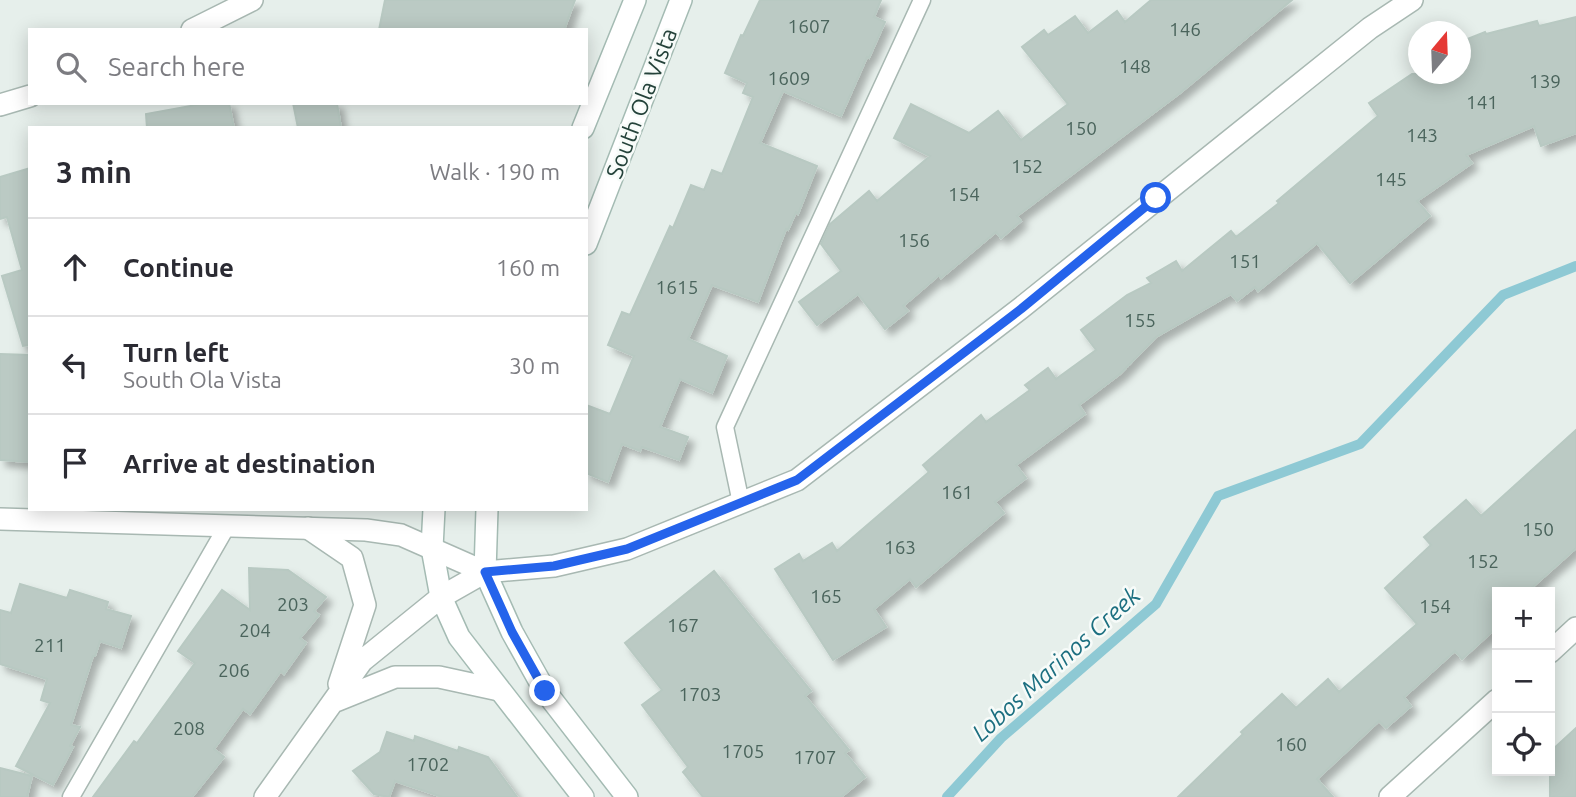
<!DOCTYPE html>
<html lang="en">
<head>
<meta charset="utf-8">
<style>
  body { margin:0; font-family:Ubuntu,sans-serif; background:#f7f7f7; color:#2b2b33 }
  .controls { position:absolute; right:21px; bottom:21px; display:grid; overflow:hidden; border-radius:0px; box-shadow:0 4px 18px #0003 }
  .controls button { width:63px; height:63px; display:grid; place-items:center; padding:0; border:0; border-bottom:2px solid #e1e1e2; background:#fff; color:#2b2b33; font:35px sans-serif }
  .compass { position:absolute; left:1408px; top:21px; width:63px; height:63px; border-radius:50%; background:#fff; box-shadow:0 4px 18px #0003; rotate:19deg }
  .stop { position:absolute; width:21px; height:21px; margin:-16px; border:5px solid #2563eb; border-radius:50%; background:#fff }
  .stop.end { background:#2563eb; border-color:#fff; box-shadow:0 2px 7px #0008 }
  .list { margin:0; padding:0; list-style:none }
  h2 { display:flex; justify-content:space-between; align-items:center; height:91px; margin:0; padding:0 28px; font-size:30px }
  h2 small { font-size:23px; font-weight:400; color:#7c7c81 }
  .list li { display:grid; grid-template-columns:46px 1fr auto; gap:21px; align-items:center; box-sizing:border-box; height:98px; padding:0 28px; border-top:2px solid #e1e1e2 }
  .list b { display:block; font-size:26px; white-space:nowrap }
  .list p { margin:0; font-size:23px; white-space:nowrap; color:#7c7c81 }
  .list em { font-size:23px; font-style:normal; color:#7c7c81 }
  .icon { flex:none; width:38px; height:38px; fill:none; stroke:currentColor; stroke-width:2; stroke-linecap:round; stroke-linejoin:round }
  .map { position:relative; flex:none; width:1576px; height:797px; overflow:hidden }
  .search { position:absolute; background:#fff; box-shadow:0 4px 18px #0003; left:28px; top:28px; width:560px; height:77px; display:flex; align-items:center; gap:18px; box-sizing:border-box; padding:0 24px; border-radius:0px; color:#7c7c81; font-size:26px }
  .panel { position:absolute; background:#fff; box-shadow:0 4px 18px #0003; left:28px; top:126px; width:560px; height:385px; border-radius:0px }
  .map>svg:first-child { display:block }
  .lines { fill:none; stroke-linecap:round; stroke-linejoin:round }
  .stream { stroke:#8ec9d4; stroke-width:10 }
  .building { fill:#bbcac4; stroke:#b8c9c2; stroke-width:2; filter:url(#shadow) }
  .service-casing { stroke:#a8b8b2; stroke-width:19 }
  .minor-casing { stroke:#a8b8b2; stroke-width:24 }
  .tertiary-casing { stroke:#a8b8b2; stroke-width:24 }
  .secondary-casing { stroke:#a4bbb3; stroke-width:24 }
  .service { stroke:#fff; stroke-width:16 }
  .minor { stroke:#fff; stroke-width:21 }
  .tertiary { stroke:#fff; stroke-width:21 }
  .secondary { stroke:#fff; stroke-width:21 }
  .route { stroke:#2563eb; stroke-width:9 }
  .labels { text-anchor:middle; dominant-baseline:central; stroke-width:5; stroke-linejoin:round; paint-order:stroke }
  .number-label { font-size:19px; fill:#4a645c }
  .street-label { font-size:23px; fill:#24423a; stroke:#f7fbf9 }
  .water-label { font-size:24px; font-style:italic; fill:#1c6f80; stroke:#f7fbf9 }
</style>
</head>
<body>
<div class="map">
<svg width="1576" height="797" viewBox="0 0 1576 797">
  <defs>
    <filter id="shadow"><feDropShadow dx="6" dy="6" stdDeviation="3.5" flood-color="#0004"/></filter>
  </defs>
  <rect width="100%" height="100%" fill="#e6efeb"/>
  <g class="lines">
    <path class="stream" d="M947 797 1001 738 1156 604 1218 496 1360 444 1503 295 1576 266"/>
  </g>
  <path class="building" d="M385 0H575L564 30H379Z
    M760 0H881L874 17 885 22 869 58 867 57 841 116 783 91 760 143 817 166 798 214 796 212 788 230 786 229 758 302 712 285 688 339 727 356 712 393 680 379 660 427 688 437 679 460 642 447 640 451 622 444 608 482 586 473V405L610 414 634 356 608 345 622 312 630 315 670 226 673 228 691 185 704 190 712 170 722 174 753 97 743 93 747 83 725 73 741 35 743 36Z
    M1151 0H1292L1180 93 1017 216 1021 221 1001 238 996 232 941 278 939 275 903 306 908 311 885 329 858 294 817 325 799 302 841 271 821 244 830 224 869 191 877 201 930 156 894 138 911 104 969 133 998 111 1021 140 1068 104 1022 47 1044 30 1048 35 1075 16 1088 33 1117 11 1125 22Z
    M1576 17V133L1541 146 1534 126 1466 155 1472 163 1417 201 1430 216 1350 283 1317 243 1258 291 1255 287 1237 301 1231 294 1156 337 1120 374 1079 405 1085 414 1016 465 1026 478 995 502 1004 513 916 587 910 579 874 609 886 627 833 660 775 569 799 554 803 561 832 543 837 551 929 472 923 465 981 415 986 422 1030 390 1025 385 1048 368 1056 379 1096 350 1081 330 1127 295 1151 283 1147 278 1176 261 1182 271 1231 231 1236 237 1279 203 1277 201 1378 116 1369 103 1412 74H1460V42L1485 32 1486 34 1537 21 1539 26Z
    M207 103H229L234 128H147L146 114Z
    M293 103H337L341 128H298Z
    M30 168V345L23 346 2 276 22 270 7 217 0 219V177Z
    M0 354 30 355V462L0 460Z
    M1576 430V548L1527 592H1497V627L1462 659 1455 651 1404 697 1411 706 1386 728 1379 721 1317 779 1333 797H1178L1243 734 1241 732 1282 694 1296 708 1328 679 1339 692 1417 624 1385 588 1431 545 1424 537 1466 500 1481 516Z
    M249 568 288 570 326 597 314 611 319 615 300 638 306 643 284 674 281 671 250 714 243 709 214 749 224 757 192 797H93L134 741 137 743 195 663 178 651 222 590 250 610Z
    M714 571 811 691 805 696 849 750 845 753 865 777 841 797H703L683 772 688 767 642 705 662 690 625 643Z
    M20 584 67 598 70 590 108 602 106 609 131 616 121 648 100 641 95 656H93L71 725 80 727 70 746 73 747 53 785 16 766 50 703 41 700 47 679 0 664V610L11 613Z
    M1576 728V797H1550V752Z
    M387 732 414 741 415 736 458 751 459 747 488 757 517 797H442L395 781 389 797 374 794 353 771 380 752Z
    M0 768 32 776 27 797H0Z"/>
  <g class="lines">
    <defs>
      <path id="service" d="M741 503 725 427 922 0
        M71 797 227 526"/>
      <path id="minor" d="M192 30 252 0
        M0 105 30 96
        M0 519 366 530 401 535 485 572
        M1550 652 1576 628
        M1390 797 1497 700"/>
      <path id="tertiary" d="M308 528 352 558 365 605 339 684
        M333 702 395 677H439L499 690
        M265 797 362 661 441 597 485 572 554 566 627 549 797 480 1021 308 1370 28 1412 0"/>
      <path id="secondary" d="M583 128 635 0
        M586 244 681 0
        M434 509 432 548 441 597 459 637 583 797
        M487 509 485 572 512 632 545 691 627 797"/>
    </defs>
    <use href="#service" class="service-casing"/>
    <use href="#minor" class="minor-casing"/>
    <use href="#tertiary" class="tertiary-casing"/>
    <use href="#secondary" class="secondary-casing"/>
    <use href="#service" class="service"/>
    <use href="#minor" class="minor"/>
    <use href="#tertiary" class="tertiary"/>
    <use href="#secondary" class="secondary"/>
  </g>
  <g class="lines">
    <path class="route" d="M545 691 512 632 485 572 554 566 627 549 797 480 1021 309 1156 198"/>
  </g>
  <g class="labels">
    <g class="number-label">
      <text x="809" y="26">1607</text>
      <text x="1185" y="29">146</text>
      <text x="1135" y="66">148</text>
      <text x="789" y="78">1609</text>
      <text x="1545" y="81">139</text>
      <text x="1482" y="102">141</text>
      <text x="1081" y="128">150</text>
      <text x="1422" y="135">143</text>
      <text x="1027" y="166">152</text>
      <text x="1391" y="179">145</text>
      <text x="964" y="194">154</text>
      <text x="914" y="240">156</text>
      <text x="1245" y="261">151</text>
      <text x="677" y="287">1615</text>
      <text x="1140" y="320">155</text>
      <text x="957" y="492">161</text>
      <text x="1538" y="529">150</text>
      <text x="900" y="547">163</text>
      <text x="1483" y="561">152</text>
      <text x="826" y="596">165</text>
      <text x="293" y="604">203</text>
      <text x="1435" y="606">154</text>
      <text x="683" y="625">167</text>
      <text x="255" y="630">204</text>
      <text x="50" y="645">211</text>
      <text x="234" y="670">206</text>
      <text x="700" y="694">1703</text>
      <text x="189" y="728">208</text>
      <text x="1291" y="744">160</text>
      <text x="743" y="751">1705</text>
      <text x="815" y="757">1707</text>
      <text x="428" y="764">1702</text>
    </g>
    <g class="street-label">
      <text transform="translate(641 103) rotate(-69)">South Ola Vista</text>
    </g>
    <g class="water-label">
      <text transform="translate(1056 664) rotate(-42)">Lobos Marinos Creek</text>
    </g>
  </g>
</svg>
<div class="controls">
<button>+</button>
<button>−</button>
<button><svg class="icon" aria-label="locate" viewBox="0 0 24 24"><circle cx="12" cy="12" r="6"/><path d="M12 2v4M12 18v4M2 12h4M18 12h4"/></svg></button>
</div>
<svg class="compass" viewBox="-18 -18 36 36"><path d="M0-13l5 13h-10z" fill="#e53935"/><path d="M0 13l5-13h-10z" fill="#7c7c81"/></svg>
<div class="stop" style="left:1156px;top:198px"></div>
<div class="stop end" style="left:545px;top:691px"></div>
<div class="search"><svg class="icon" aria-label="search" viewBox="0 0 24 24"><circle cx="10" cy="10" r="6"/><path d="M15 15l6 6"/></svg>Search here</div>
<section class="panel">
<h2>3 min<small>Walk · 190 m</small></h2>
<ul class="list">
<li><svg class="icon" aria-label="ahead" viewBox="0 0 24 24"><path d="M12 20V5M6 11l6-6 6 6"/></svg><div><b>Continue</b></div><em>160 m</em></li>
<li><svg class="icon" aria-label="left" viewBox="0 0 24 24"><path d="M17 20v-9H6M10 6l-5 5 5 5"/></svg><div><b>Turn left</b><p>South Ola Vista</p></div><em>30 m</em></li>
<li><svg class="icon" aria-label="arrive" viewBox="0 0 24 24"><path d="M6 21V4h12l-3 4 3 4H6"/></svg><div><b>Arrive at destination</b></div></li>
</ul>
</section>
</div>
</body>
</html>
